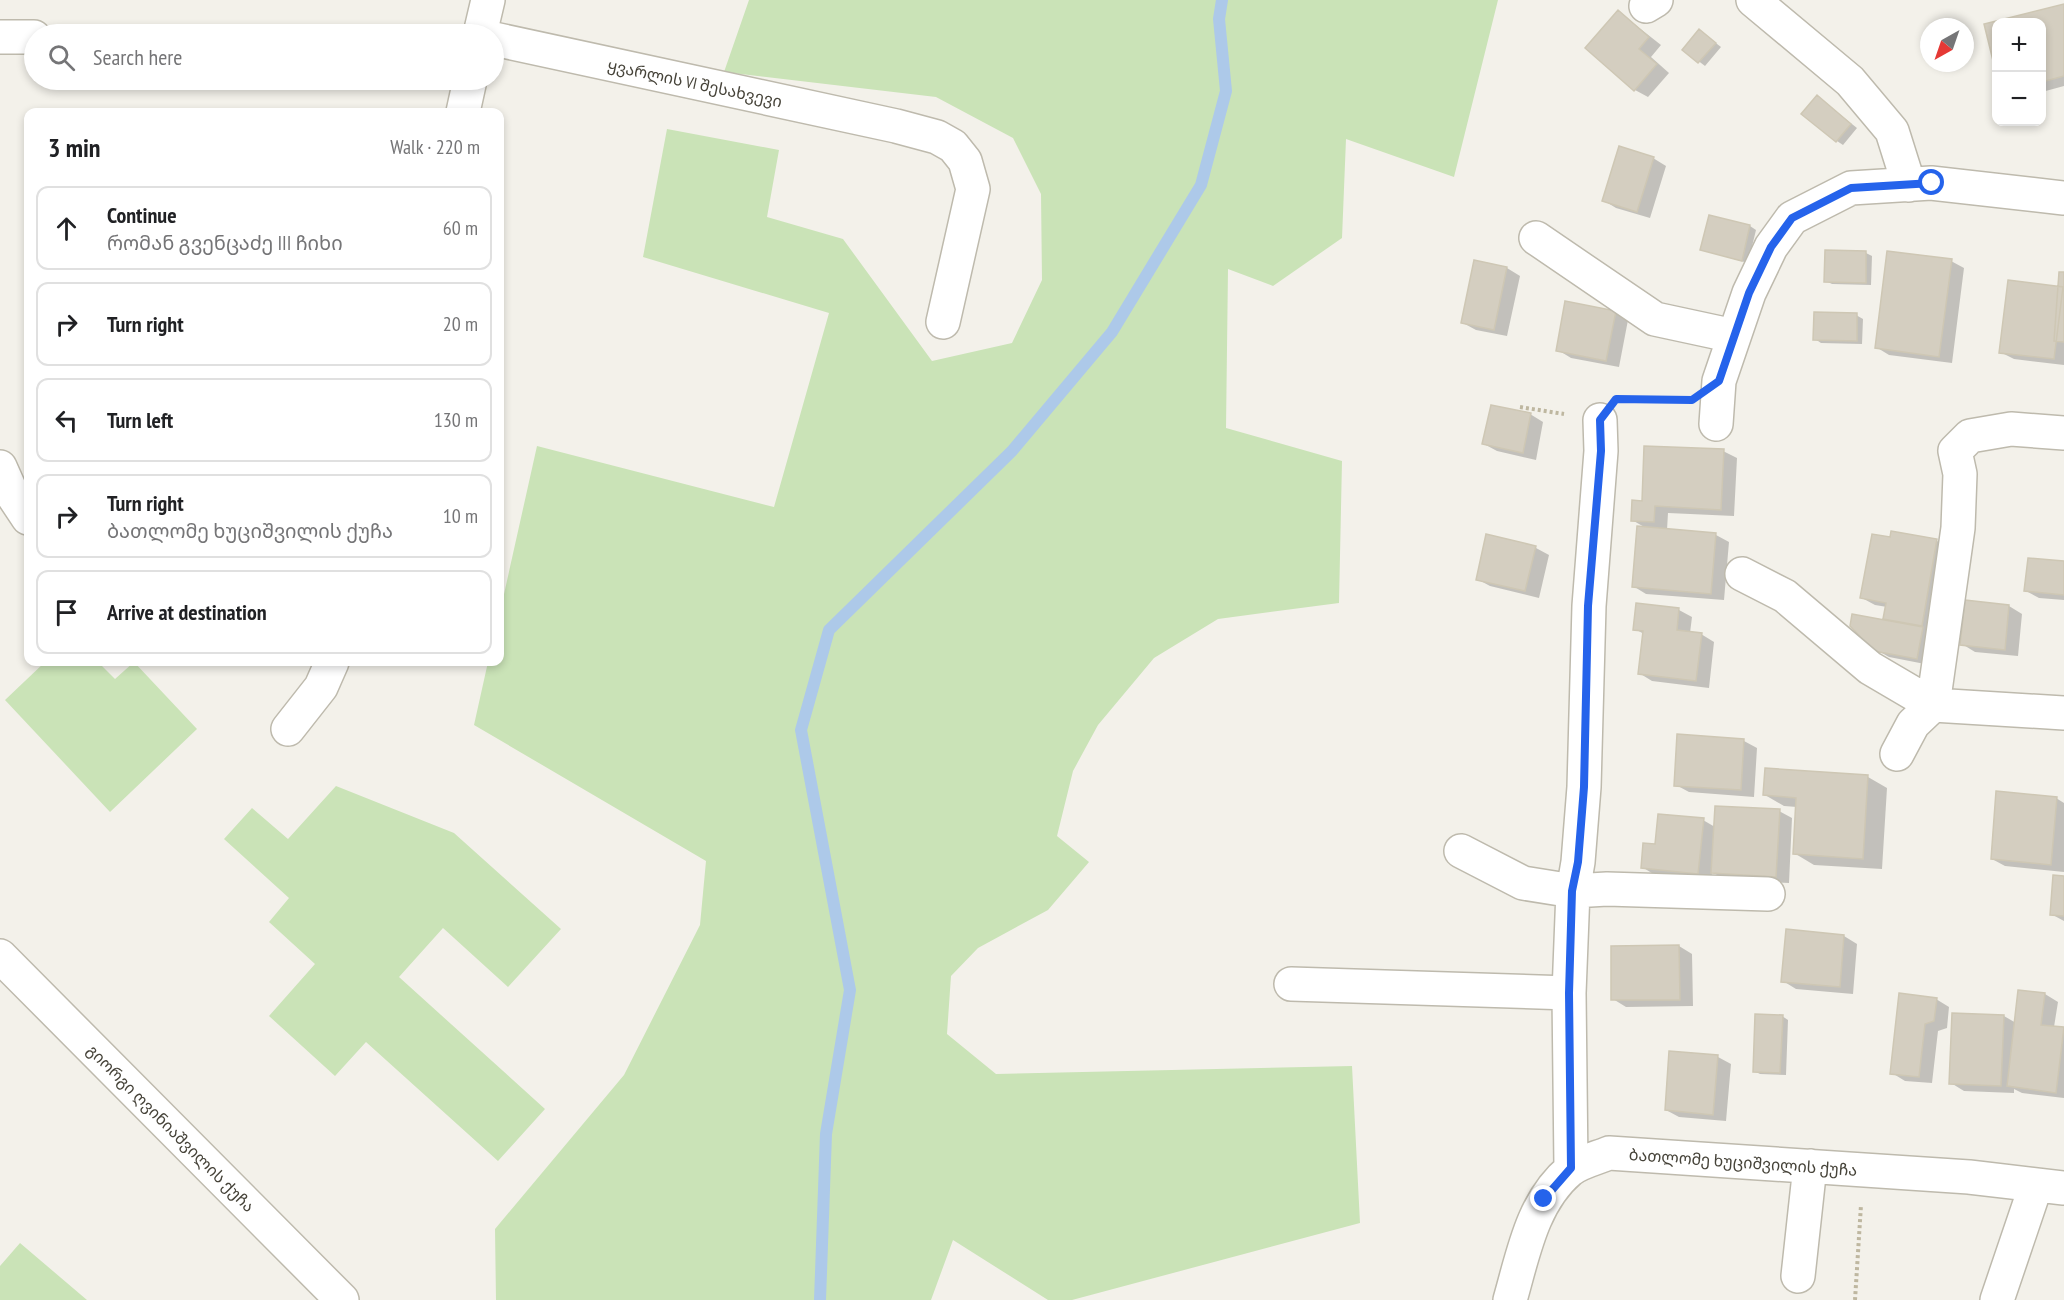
<!DOCTYPE html>
<html lang="en">
<head>
<meta charset="utf-8">
<style>
  body { margin:0; font-family:"PT Sans Narrow","Noto Sans Georgian",sans-serif; background:#f6f6f6; color:#202124 }
  .controls { position:absolute; right:18px; top:18px; display:grid; overflow:hidden; border-radius:12px; box-shadow:0 3px 9px #0003 }
  .controls button { width:54px; height:54px; display:grid; place-items:center; padding:0; border:0; border-bottom:2px solid #e0e0e0; background:#fff; color:#202124; font:30px sans-serif }
  .compass { position:absolute; left:1920px; top:18px; width:54px; height:54px; border-radius:50%; background:#fff; box-shadow:0 3px 9px #0003; rotate:220deg }
  .stop { position:absolute; width:18px; height:18px; margin:-14px; border:4px solid #2563eb; border-radius:50%; background:#fff }
  .stop.end { background:#2563eb; border-color:#fff; box-shadow:0 2px 6px #0008 }
  .list { margin:0; padding:0; list-style:none }
  h2 { display:flex; justify-content:space-between; align-items:center; height:78px; margin:0; padding:0 24px; font-size:26px }
  h2 small { font-size:20px; font-weight:400; color:#757577 }
  .list li { display:grid; grid-template-columns:39px 1fr auto; gap:18px; align-items:center; box-sizing:border-box; height:84px; margin:0 12px 12px; padding:0 12px; border:2px solid #e0e0e0; border-radius:12px }
  .list b { display:block; font-size:22px; white-space:nowrap }
  .list p { margin:0; font-size:20px; white-space:nowrap; color:#757577 }
  .list em { font-size:20px; font-style:normal; color:#757577 }
  .icon { flex:none; width:33px; height:33px; fill:none; stroke:currentColor; stroke-width:2; stroke-linecap:round; stroke-linejoin:round }
  .map { position:relative; flex:none; width:2064px; height:1300px; overflow:hidden }
  .search { position:absolute; background:#fff; box-shadow:0 3px 9px #0003; left:24px; top:24px; width:480px; height:66px; display:flex; align-items:center; gap:15px; box-sizing:border-box; padding:0 21px; border-radius:33px; color:#757577; font-size:22px }
  .panel { position:absolute; background:#fff; box-shadow:0 3px 9px #0003; left:24px; top:108px; width:480px; height:558px; border-radius:12px }
  .map>svg:first-child { display:block }
  .green { fill:#cae3b7 }
  .shadow { fill:#0003 }
  .lines { fill:none; stroke-linecap:round; stroke-linejoin:round }
  .stream { stroke:#adc9e9; stroke-width:12 }
  .building { fill:#d4cec0; stroke:#cec7b4; stroke-width:1.5 }
  .minor-casing { stroke:#bebaad; stroke-width:36 }
  .path { stroke:#beb7a0; stroke-width:4; stroke-dasharray:3 3; stroke-linecap:butt }
  .minor { stroke:#fff; stroke-width:33 }
  .route { stroke:#2563eb; stroke-width:8 }
  .labels { text-anchor:middle; dominant-baseline:central; stroke-width:4.5; stroke-linejoin:round; paint-order:stroke }
  .street-label { font-size:16px; fill:#464339; stroke:#fff }
</style>
</head>
<body>
<div class="map">
<svg width="2064" height="1300" viewBox="0 0 2064 1300">
  <rect width="100%" height="100%" fill="#f3f1ea"/>
  <path class="green" d="M749 0H1498L1454 177 1346 139 1342 238 1273 286 1228 269 1226 428 1342 461 1339 603 1218 619 1154 658 1098 725 1073 771 1057 836 1089 862 1048 910 978 948 951 976 947 1034 996 1074 1352 1066 1360 1223 1072 1300H1048L953 1240 931 1300H496L495 1229 624 1075 700 925 706 861 474 725 488 662H500V612L537 446 774 507 829 313 643 257 667 129 779 150 767 217 843 239 932 361 1012 343 1042 280 1041 194 1013 138 936 97 724 72Z
    M45 662H98L115 679 134 662 197 729 110 812 5 700Z
    M336 786 454 833 561 929 508 987 443 928 399 977 545 1109 498 1161 366 1042 335 1076 269 1016 315 964 269 922 289 898 224 839 252 808 288 839Z
    M20 1243 87 1300H0V1266Z"/>
  <path class="shadow" d="M2064 5V86L2042 92V22H1996V67L1986 25Z
    M1619 12 1661 45 1651 57 1669 73 1648 97 1635 90Z
    M1700 31 1721 47 1705 66 1684 50Z
    M1823 101 1857 128 1843 145 1837 141Z
    M1653 158 1666 166 1650 218 1616 208 1603 200Z
    M1750 226 1756 230 1748 263 1702 250Z
    M1866 253 1872 256 1871 285 1832 284 1826 281Z
    M1951 261 1964 268 1952 363 1889 355 1876 347Z
    M1475 262 1507 268 1520 276 1507 336 1476 330 1463 323Z
    M2064 274V365L2014 359 2000 352 2060 288Z
    M1615 312 1628 320 1619 367 1571 358 1558 350Z
    M1856 315 1863 319 1862 344 1821 343 1815 339Z
    M1530 414 1543 422 1536 460 1497 451 1484 444Z
    M1723 451 1737 458 1734 516 1668 513 1667 530 1716 535 1729 542 1724 600 1646 594 1633 586 1646 528 1632 520 1643 502Z
    M1891 539 1937 541 1950 548 1935 632 1926 631 1935 636 1930 665 1889 657 1875 649 1887 607 1875 605 1862 598Z
    M1536 548 1549 555 1539 598 1490 586 1477 579Z
    M2064 563V600L2039 598 2026 591Z
    M1966 602 2009 606 2022 614 2018 656 1975 652 1962 644Z
    M1638 605 1679 610 1692 617 1690 633 1701 634 1714 642 1709 688 1652 681 1639 673 1644 634 1635 629Z
    M1744 741 1757 748 1754 797 1689 792 1676 785Z
    M1868 777 1887 788 1882 869 1814 865 1794 853 1797 807 1784 806 1765 795Z
    M2056 798 2064 803V872L2005 866 1992 859Z
    M1779 811 1792 818 1789 883 1726 880 1712 872 1711 881 1655 875 1642 867 1656 845 1703 820 1715 827Z
    M2064 878V921L2051 914Z
    M1787 931 1844 936 1857 944 1853 994 1796 989 1783 981Z
    M1679 946 1692 954 1693 1006 1626 1007 1613 999Z
    M2045 994 2058 1002 2054 1027 2064 1029V1098L2022 1093 2014 1089V1093L1964 1091 1951 1083 2004 1016 2016 1023Z
    M1936 999 1949 1007 1947 1028 1938 1031 1932 1083 1905 1081 1892 1073Z
    M1782 1016 1788 1020 1786 1075 1760 1074 1754 1071Z
    M1718 1057 1731 1064 1726 1121 1679 1117 1666 1110Z"/>
  <g class="lines">
    <path class="stream" d="M820 1300 826 1134 850 990 801 730 829 630 1012 451 1112 332 1201 185 1226 91 1219 19 1222 0"/>
  </g>
  <path class="building" d="M2064 4V76L2042 82V22H1996V73L1984 24Z
    M1618 10 1649 37 1639 49 1657 64 1634 91 1585 48Z
    M1699 29 1716 43 1698 63 1682 50Z
    M1817 95 1851 124 1836 142 1801 114Z
    M1619 146 1654 157 1637 212 1602 201Z
    M1709 215 1750 225 1742 261 1700 250Z
    M1825 250 1866 251V283L1824 282Z
    M1887 251 1952 259 1939 357 1875 348Z
    M1474 260 1507 267 1494 330 1461 323Z
    M2059 272H2064V342L2054 341Z
    M2008 280 2063 287 2054 359 1999 353Z
    M1565 301 1616 311 1606 361 1556 351Z
    M1814 312 1857 313V341L1813 340Z
    M1491 405 1531 413 1523 453 1482 444Z
    M1644 446 1724 449 1721 510 1655 506 1654 522 1631 521 1632 500 1642 501Z
    M1637 526 1716 533 1711 594 1632 587Z
    M1891 531 1937 539 1922 626 1883 619 1886 603 1860 598 1872 534 1890 537Z
    M1486 534 1536 546 1525 591 1476 580Z
    M2028 558 2064 561V595L2024 591Z
    M1965 600 2009 605 2005 650 1960 645Z
    M1636 603 1679 608 1677 630 1702 633 1696 681 1638 674 1643 631 1633 630Z
    M1852 614 1923 627 1917 659 1874 651 1850 626Z
    M1677 734 1744 739 1741 790 1674 786Z
    M1765 768 1868 775 1863 859 1793 854 1796 798 1763 795Z
    M1996 791 2057 797 2051 865 1991 859Z
    M1715 806 1780 809 1776 877 1711 873Z
    M1658 814 1704 818 1698 874 1641 868 1643 843 1655 844Z
    M2053 875 2064 876V916L2050 915Z
    M1786 929 1844 935 1840 987 1781 982Z
    M1679 945 1680 1000H1611V946Z
    M2018 990 2045 993 2041 1025 2064 1027 2056 1093 2007 1086Z
    M1899 993 1937 998 1934 1021 1925 1024 1919 1077 1890 1074Z
    M1952 1013 2004 1015 2001 1086 1949 1084Z
    M1755 1014 1783 1015 1780 1073 1753 1072Z
    M1669 1051 1718 1055 1713 1115 1665 1110Z"/>
  <g class="lines">
    <defs>
      <path id="minor" d="M1753 0 1850 81 1892 131 1909 185
        M1646 6 1656 0
        M480 34 488 0
        M0 37H34
        M494 39 896 126 937 137 953 146 965 161 973 189 943 322
        M463 112 470 80
        M1536 238 1655 319 1734 336
        M1716 424 1719 381 1749 293 1771 247 1792 218 1851 188 1931 183 2064 198
        M0 467 12 494 28 518
        M1742 574 1785 596 1870 668 1933 705 2064 713
        M288 729 321 687 332 662
        M1897 754 1913 724 1933 705 1958 528 1960 474 1955 451 1970 436 2011 429 2064 433
        M1461 851 1523 883 1573 891 1607 889 1768 894
        M0 956 342 1300
        M1291 984 1569 993
        M1571 1168 1569 993 1573 891 1578 862 1584 787 1589 606 1601 451 1600 420
        M1798 1276 1810 1166
        M1510 1300C1523 1255 1532 1202 1570 1170 1580 1162 1597 1158 1609 1153L1969 1177 2064 1188
        M1997 1300 2036 1185"/>
    </defs>
    <use href="#minor" class="minor-casing"/>
    <path class="path" d="M1630 399 1683 400
      M1520 407 1564 414
      M1855 1300 1861 1205"/>
    <use href="#minor" class="minor"/>
  </g>
  <g class="lines">
    <path class="route" d="M1544 1199 1571 1168 1569 993 1572 891 1578 862 1584 787 1588 606 1601 451 1600 420 1616 399 1692 400 1719 381 1749 293 1771 247 1792 218 1851 188 1932 183"/>
  </g>
  <g class="labels">
    <g class="street-label">
      <text transform="translate(695 83) rotate(12)">ყვარლის VI შესახვევი</text>
      <text transform="translate(171 1128) rotate(45)">გიორგი ღვინიაშვილის ქუჩა</text>
      <text transform="translate(1743 1162) rotate(4)">ბათლომე ხუციშვილის ქუჩა</text>
    </g>
  </g>
</svg>
<div class="controls">
<button>+</button>
<button>−</button>
</div>
<svg class="compass" viewBox="-18 -18 36 36"><path d="M0-13l5 13h-10z" fill="#e53935"/><path d="M0 13l5-13h-10z" fill="#757577"/></svg>
<div class="stop" style="left:1932px;top:183px"></div>
<div class="stop end" style="left:1544px;top:1199px"></div>
<div class="search"><svg class="icon" aria-label="search" viewBox="0 0 24 24"><circle cx="10" cy="10" r="6"/><path d="M15 15l6 6"/></svg>Search here</div>
<section class="panel">
<h2>3 min<small>Walk · 220 m</small></h2>
<ul class="list">
<li><svg class="icon" aria-label="ahead" viewBox="0 0 24 24"><path d="M12 20V5M6 11l6-6 6 6"/></svg><div><b>Continue</b><p>რომან გვენცაძე III ჩიხი</p></div><em>60 m</em></li>
<li><svg class="icon" aria-label="right" viewBox="0 0 24 24"><path d="M7 20v-9h11M14 6l5 5-5 5"/></svg><div><b>Turn right</b></div><em>20 m</em></li>
<li><svg class="icon" aria-label="left" viewBox="0 0 24 24"><path d="M17 20v-9H6M10 6l-5 5 5 5"/></svg><div><b>Turn left</b></div><em>130 m</em></li>
<li><svg class="icon" aria-label="right" viewBox="0 0 24 24"><path d="M7 20v-9h11M14 6l5 5-5 5"/></svg><div><b>Turn right</b><p>ბათლომე ხუციშვილის ქუჩა</p></div><em>10 m</em></li>
<li><svg class="icon" aria-label="arrive" viewBox="0 0 24 24"><path d="M6 21V4h12l-3 4 3 4H6"/></svg><div><b>Arrive at destination</b></div></li>
</ul>
</section>
</div>
</body>
</html>
